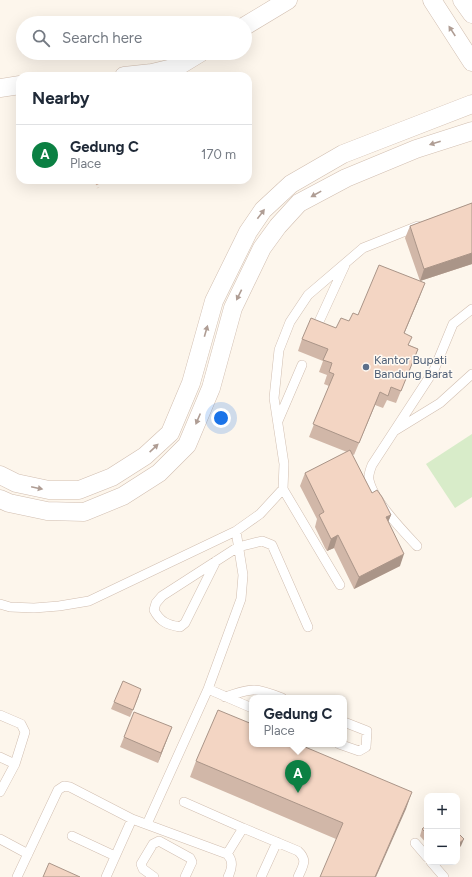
<!DOCTYPE html>
<html lang="en">
<head>
<meta charset="utf-8">
<style>
  body { margin:0; font-family:Figtree,sans-serif; background:#f6f6f7; color:#1f2937 }
  .controls { position:absolute; right:12px; bottom:12px; display:grid; overflow:hidden; border-radius:8px; box-shadow:0 4px 16px #0002 }
  .controls button { width:36px; height:36px; display:grid; place-items:center; padding:0; border:0; border-bottom:1px solid #e0e1e3; background:#fff; color:#1f2937; font:20px sans-serif }
  .you { position:absolute; left:221px; top:418px; width:14px; height:14px; margin:-10px; border:3px solid #fff; border-radius:50%; background:#1a73e8; box-shadow:0 0 0 6px #1a73e833 }
  .badge { display:grid; place-items:center; width:26px; height:26px; border-radius:50%; background:#0b8043; color:#fff; font-size:13px; font-weight:700 }
  .pin { position:absolute; translate:-50% -33px; filter:drop-shadow(0 1px 2px #0008) }
  .pin::after { content:''; position:absolute; top:21px; width:14px; height:12px; background:inherit; clip-path:polygon(0 0,100% 0,50% 100%) }
  .popup { position:absolute; left:249px; top:695px; width:98px; height:52px; box-sizing:border-box; display:grid; place-content:center; border-radius:8px; background:#fff; filter:drop-shadow(0 1px 3px #0005); font-size:13px; white-space:nowrap; color:#747a83 }
  .popup b { font-size:15px; color:#1f2937 }
  .popup::after { content:''; position:absolute; left:50%; top:100%; margin-left:-8px; border:8px solid transparent; border-top-color:#fff }
  .list { margin:0; padding:0; list-style:none }
  h2 { display:flex; justify-content:space-between; align-items:center; height:52px; margin:0; padding:0 16px; font-size:17px }
  h2 small { font-size:13px; font-weight:400; color:#747a83 }
  .list li { display:grid; grid-template-columns:26px 1fr auto; gap:12px; align-items:center; box-sizing:border-box; height:60px; padding:0 16px; border-top:1px solid #e0e1e3 }
  .list b { display:block; font-size:15px; white-space:nowrap }
  .list p { margin:0; font-size:13px; white-space:nowrap; color:#747a83 }
  .list em { font-size:13px; font-style:normal; color:#747a83 }
  .icon { flex:none; width:22px; height:22px; fill:none; stroke:currentColor; stroke-width:2; stroke-linecap:round; stroke-linejoin:round }
  .map { position:relative; flex:none; width:472px; height:877px; overflow:hidden }
  .search { position:absolute; background:#fff; box-shadow:0 4px 16px #0002; left:16px; top:16px; width:236px; height:44px; display:flex; align-items:center; gap:10px; box-sizing:border-box; padding:0 14px; border-radius:22px; color:#747a83; font-size:15px }
  .panel { position:absolute; background:#fff; box-shadow:0 4px 16px #0002; left:16px; top:72px; width:236px; height:112px; border-radius:12px }
  .map>svg:first-child { display:block }
  .green { fill:#d8ecc9 }
  .lines { fill:none; stroke-linecap:round; stroke-linejoin:round }
  .lane-casing { stroke:#d1beb0; stroke-width:10 }
  .street-casing { stroke:#d1beb0; stroke-width:19 }
  .path { stroke:#d9b8a5; stroke-width:2.5; stroke-dasharray:1 3; stroke-linecap:butt }
  .lane { stroke:#fff; stroke-width:9 }
  .street { stroke:#fff; stroke-width:18 }
  .wall { fill:#d1b7a8 }
  .shaded-wall { fill:#aa9588 }
  .building { fill:#f3d5c3; stroke:#aa9588 }
  .oneway { fill:#af9d94 }
  .service-dot { fill:#5c6f8a; stroke:#fffaf3; stroke-width:1.5 }
  .labels { text-anchor:middle; dominant-baseline:central; stroke-width:3; stroke-linejoin:round; paint-order:stroke }
  .service-label { font-size:12px; fill:#4e5e75; stroke:#fffaf3; text-anchor:start }
</style>
</head>
<body>
<div class="map">
<svg width="472" height="877" viewBox="0 0 472 877">
  <rect width="100%" height="100%" fill="#fdf6ec"/>
  <path class="green" d="M472 434V497L455 508 426 464Z"/>
  <g class="lines">
    <defs>
      <path id="lane" d="M317 326 345 265
        M278 421 302 365
        M396 430 440 403 472 374
        M283 489 340 585
        M417 546C403 531 373 500 369 480 368 475 370 470 372 465L434 370 453 324 472 309
        M216 561 185 623 180 627C168 625 160 622 154 610L156 603 162 596 238 547 262 541 272 545 308 627
        M0 604 10 607 34 608 59 606 89 601 236 531 260 514 283 489 284 464 274 398 279 350 290 322 308 295 363 248 418 226
        M208 689 252 708
        M225 697C252 688 255 687 282 698
        M0 715 21 724 25 732 15 764 0 792
        M339 744 359 751 366 747 367 731 344 722
        M0 757 15 764
        M184 802 243 828
        M147 824 208 689 241 599 243 575 236 531
        M72 836 115 856
        M0 839 28 854
        M415 843 427 857
        M227 854 243 828 298 851C308 860 303 866 298 877
        M431 862 444 877
        M17 877 58 790 64 786 70 787 132 819 227 854C234 861 232 869 228 877
        M106 877 132 819
        M154 877 143 869 141 864 153 844 159 841 190 858 192 862 185 877
        M261 877 277 842"/>
      <path id="street" d="M432 0 472 62
        M462 0 472 14
        M245 26 288 0
        M124 76 152 73 177 67 200 53
        M0 88 20 85
        M0 475 16 483 49 490H79L112 477 145 456 170 433 191 383 214 301 248 232 263 210 291 184 343 154 472 104
        M0 499 9 503 47 511 84 512 123 496 159 473 187 445 211 388 233 308 262 248 278 226 299 203 346 178 416 149 472 131"/>
    </defs>
    <use href="#lane" class="lane-casing"/>
    <use href="#street" class="street-casing"/>
    <path class="path" d="M96 180 98 188"/>
    <use href="#lane" class="lane"/>
    <use href="#street" class="street"/>
  </g>
  <path class="wall" d="M472 203V264L420 281 405 238 410 226Z
    M420 296 404 333 409 345 418 349 396 403 387 400 383 408 375 405 354 455 352 454 372 493 391 515 388 522 400 566 354 589 334 548 327 551 325 548 315 527 317 519 300 486 305 473 347 452 309 437 329 386 324 384 327 375 319 372 323 361 298 351 302 339 336 328 349 321 358 315Z
    M139 696 130 717 111 709 114 702Z
    M124 737H168L158 763 120 747Z
    M196 761 406 809 336 839 190 777Z
    M427 825V844L420 836 422 829Z"/>
  <path class="shaded-wall" d="M472 253V264L420 281 424 269Z
    M425 283 420 296 399 346 404 333Z
    M380 392 375 405 354 455 359 443Z
    M391 515 386 527V517Z
    M338 535 334 548 327 551 331 539Z
    M404 554 400 566 354 589 359 577Z
    M172 727 168 737 158 763 161 753Z
    M412 792 406 809 376 877H375Z
    M464 839 461 846 457 850V845Z"/>
  <path class="building" d="M472 203V253L424 269 410 226Z
    M379 265 425 283 404 333 412 337 408 345 418 349 401 391 391 387 388 396 380 392 359 443 313 424 334 374 329 372 332 363 323 360 328 349 302 339 311 318 336 328 341 318 349 321 353 313 358 315Z
    M350 450 372 493 377 490 382 497 391 515 386 517 404 554 359 577 338 535 331 539 319 515 324 512 305 473Z
    M123 681 141 689 133 710 114 702Z
    M218 710 252 724V744H298L412 792 375 877H320L343 823 196 761Z
    M134 712 172 727 161 753 124 737Z
    M427 825V834L422 829Z
    M457 832 464 839 457 845Z
    M49 863 80 877H43Z"/>
  <defs><path id="oneway-solid" d="M-6-.8H1V-3.2L6.5 0L1 3.2V.8H-6Z"/></defs>
  <g class="oneway">
    <use href="#oneway-solid" transform="translate(452 31) rotate(-123)"/>
    <use href="#oneway-solid" transform="translate(435 143) rotate(162)"/>
    <use href="#oneway-solid" transform="translate(316 194) rotate(151)"/>
    <use href="#oneway-solid" transform="translate(261 214) rotate(-53)"/>
    <use href="#oneway-solid" transform="translate(239 295) rotate(116)"/>
    <use href="#oneway-solid" transform="translate(206 331) rotate(-74)"/>
    <use href="#oneway-solid" transform="translate(198 419) rotate(113)"/>
    <use href="#oneway-solid" transform="translate(154 448) rotate(-43)"/>
    <use href="#oneway-solid" transform="translate(37 488) rotate(12)"/>
  </g>
  <circle class="service-dot" cx="366" cy="367" r="4"/>
  <g class="labels">
    <g class="service-label">
      <text x="374" y="360">Kantor Bupati<tspan x="374" dy="14">Bandung Barat</tspan></text>
    </g>
  </g>
</svg>
<div class="controls">
<button>+</button>
<button>−</button>
</div>
<div class="you"></div>
<div class="pin badge" style="left:298px;top:793px">A</div>
<div class="popup"><b>Gedung C</b>Place</div>
<div class="search"><svg class="icon" aria-label="search" viewBox="0 0 24 24"><circle cx="10" cy="10" r="6"/><path d="M15 15l6 6"/></svg>Search here</div>
<section class="panel">
<h2>Nearby<small></small></h2>
<ul class="list">
<li><span class="badge">A</span><div><b>Gedung C</b><p>Place</p></div><em>170 m</em></li>
</ul>
</section>
</div>
</body>
</html>
